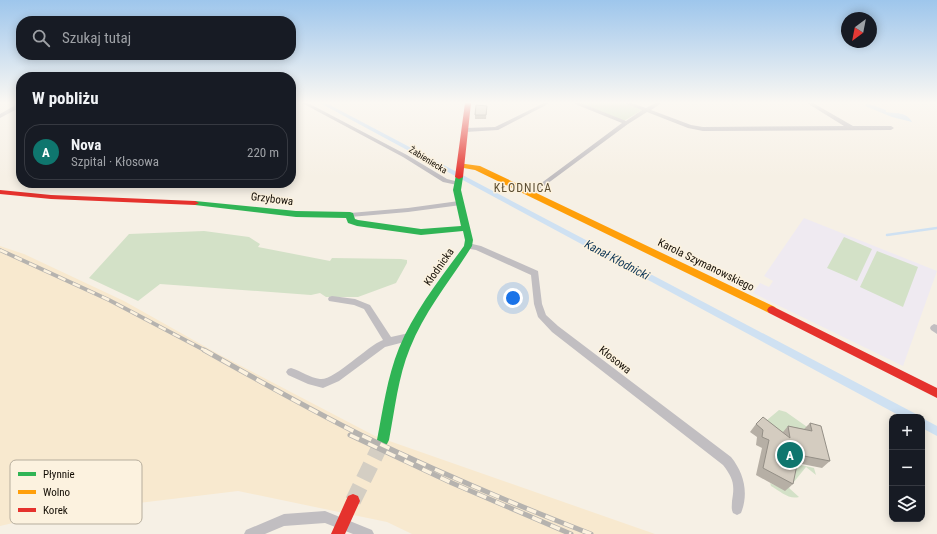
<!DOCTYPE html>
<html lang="pl">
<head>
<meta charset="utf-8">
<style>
  body { margin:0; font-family:"Roboto Condensed",sans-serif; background:#242831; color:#f1f3f6 }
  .controls { position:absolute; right:12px; bottom:12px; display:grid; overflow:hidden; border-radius:8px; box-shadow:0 2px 10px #0003 }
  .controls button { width:36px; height:36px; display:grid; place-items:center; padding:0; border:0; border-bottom:1px solid #363941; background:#171b24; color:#f1f3f6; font:20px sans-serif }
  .compass { position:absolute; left:841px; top:12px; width:36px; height:36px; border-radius:50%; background:#171b24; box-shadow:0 2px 10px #0003; rotate:212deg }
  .you { position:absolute; left:513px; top:298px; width:14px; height:14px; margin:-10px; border:3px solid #fff; border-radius:50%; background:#1a73e8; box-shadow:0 0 0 6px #1a73e833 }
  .badge { display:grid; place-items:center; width:26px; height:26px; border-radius:50%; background:#0f766e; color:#fff; font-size:13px; font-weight:700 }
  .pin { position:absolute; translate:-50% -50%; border:2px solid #fff; box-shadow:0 1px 4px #0006 }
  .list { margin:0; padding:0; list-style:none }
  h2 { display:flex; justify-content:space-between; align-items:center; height:52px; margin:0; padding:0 16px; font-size:17px }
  h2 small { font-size:13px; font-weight:400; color:#9ea1a6 }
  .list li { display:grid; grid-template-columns:26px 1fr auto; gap:12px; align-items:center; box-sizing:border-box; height:56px; margin:0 8px 8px; padding:0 8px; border:1px solid #363941; border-radius:16px }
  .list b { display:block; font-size:15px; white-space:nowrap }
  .list p { margin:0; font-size:13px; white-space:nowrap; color:#9ea1a6 }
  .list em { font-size:13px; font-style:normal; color:#9ea1a6 }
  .icon { flex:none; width:22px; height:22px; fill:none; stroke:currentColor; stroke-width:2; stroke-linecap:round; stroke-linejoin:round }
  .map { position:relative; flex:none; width:937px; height:534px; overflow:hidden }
  .search { position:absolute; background:#171b24; box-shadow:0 2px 10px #0003; left:16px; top:16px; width:280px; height:44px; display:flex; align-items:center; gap:10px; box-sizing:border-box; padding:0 14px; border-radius:16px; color:#9ea1a6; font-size:15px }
  .panel { position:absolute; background:#171b24; box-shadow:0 2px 10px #0003; left:16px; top:72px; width:280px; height:116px; border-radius:16px }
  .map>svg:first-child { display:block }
  .built { fill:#f8e9cf }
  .education { fill:#efeaf1 }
  .green { fill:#d3e1c7 }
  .water { fill:#cfe1f2 }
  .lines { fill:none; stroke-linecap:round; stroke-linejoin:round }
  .stream { stroke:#cfe1f2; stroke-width:2.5 }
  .canal { fill:#cfe1f2; fill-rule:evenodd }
  .secondary-tunnel { stroke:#d4cec3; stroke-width:16; stroke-dasharray:16 8; stroke-linecap:butt }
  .street { fill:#c1bec1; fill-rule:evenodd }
  .fast { fill:#30b455; fill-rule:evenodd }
  .slow { fill:#ff9f0a; fill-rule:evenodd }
  .jam { fill:#e5322d; fill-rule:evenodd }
  .rail-far1-casing { stroke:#b6b3af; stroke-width:4 }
  .rail-casing { stroke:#b6b3af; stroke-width:5 }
  .rail-far1 { stroke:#fcf2df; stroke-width:2.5; stroke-dasharray:8; stroke-linecap:butt }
  .rail { stroke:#fcf2df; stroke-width:3.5; stroke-dasharray:10; stroke-linecap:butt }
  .wall { fill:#b6afa5 }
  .building { fill:#d4ccc0; stroke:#948f86 }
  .labels { text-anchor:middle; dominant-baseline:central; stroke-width:3; stroke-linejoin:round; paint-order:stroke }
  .far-street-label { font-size:9px; fill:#130d04; stroke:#fcf2df }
  .street-label { font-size:11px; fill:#130d04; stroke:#fcf2df }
  .neighbourhood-label { font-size:12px; letter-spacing:1px; fill:#5c4e33; stroke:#fcf2df }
  .water-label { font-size:12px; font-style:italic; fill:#0c3556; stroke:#fcf2df }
  .key { fill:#fcf2df; stroke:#b6ad9d; stroke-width:1 }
  .key-label { font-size:11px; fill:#130d04 }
</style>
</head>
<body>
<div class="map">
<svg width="937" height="534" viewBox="0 0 937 534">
  <rect width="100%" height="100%" fill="#f6f0e5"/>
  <path class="built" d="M0 246 24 254 124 301 220 355 375 436 655 534H412L387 522 238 491 56 513 0 526Z"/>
  <path class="education" d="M804 218 937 271 903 366 753 293 760 283 769 287 773 281 764 276Z"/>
  <path class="green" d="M581 103H624L642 110 624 121Z
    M204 231 249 237 260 244 258 247 330 261 332 258 401 259 407 260V263L396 283 358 297H326L320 293 311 295 160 284 138 301 89 278 129 234Z
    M844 237 872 249 857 281 827 268Z
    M877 251 918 267 903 307 860 287Z
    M779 410 786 412 810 429 781 434 760 426Z
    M792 463 814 468 816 475 806 467 789 488 799 497C789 500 780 491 771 486L770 483 785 490Z"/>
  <path class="water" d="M867 103 886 110V112C895 114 906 111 912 122L892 117 865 106Z"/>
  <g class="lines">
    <path class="stream" d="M887 235 937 228"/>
    <path class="canal" d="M320 103H326L916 414 917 417H902Z
      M922 418 937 426V436L922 428Z"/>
    <path class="secondary-tunnel" d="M353 501 383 440"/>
    <path class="street" d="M14 103H18L19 108 0 118V114L14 106Z
      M302 103H308L407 155 447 179 459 182 460 183 457 185 443 182 403 157Z
      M544 103H550L498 130 465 132 462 130 465 128 495 127Z
      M575 103H581L626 121 642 110 626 104V103H632L646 108 655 103H660V104L651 110 691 125 703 127 844 126 807 103H813L853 126H891L894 128 891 130 703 131 688 128 647 112 628 124 532 195H528L527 194 528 193 622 123 575 104Z
      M459 201H461L463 203 461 205 408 212 350 217 346 215 350 213 408 208Z
      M468 243 481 246 538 271 542 304 546 315 558 326 731 457C744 473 749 493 741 513L737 515 733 513C731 509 732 505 732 501 735 484 733 478 723 465L552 332 538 317 534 304 531 275 476 250 465 248 464 246 465 244Z
      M332 296 355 299 370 305 391 337 409 333 412 334 414 337 412 340 385 347 339 381 323 388 308 384 288 375 286 372 288 369 291 368C301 371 310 378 320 379 334 381 367 346 383 340L364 309 354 305 329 301 328 299 329 297Z
      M934 324 937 325V334L931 330 930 328 931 326Z
      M325 511 372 530 374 534H353L325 523 284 526 265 534H244L246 530 284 514Z"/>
    <path class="fast" d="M456 175H462L463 177 461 190 473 240 472 246C451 280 425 310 410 348 398 377 395 409 389 440L387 444 383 446 379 444 377 440C383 409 387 378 399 348 414 311 441 278 464 246L465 240 463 231 421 235 357 226 348 223 346 218 296 217 195 205 191 203 195 201 296 211 350 212 353 213 355 219 358 220 421 229 461 226 453 190Z"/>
    <path class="slow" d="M458 163 480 166 775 307 777 310 775 313H769L475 170 458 167Z"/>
    <path class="jam" d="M465 103H471L463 177 459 179 455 177Z
      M0 190 51 195 195 201 199 203 195 205 51 199 0 194Z
      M772 306 937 388V398L769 313 767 310 769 307Z
      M353 494 358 496 360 501 345 534H331L348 496Z"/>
    <defs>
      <path id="rail-far1" d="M0 250 109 300 206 351"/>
      <path id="rail" d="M204 350C256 379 307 408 361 435 436 471 513 504 591 534
        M350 435 452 483 571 534"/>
    </defs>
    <use href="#rail-far1" class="rail-far1-casing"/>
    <use href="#rail" class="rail-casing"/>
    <use href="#rail-far1" class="rail-far1"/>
    <use href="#rail" class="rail"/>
  </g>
  <path class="wall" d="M487 106 486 119H475V115Z
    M810 423 830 461 822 468 797 463 793 484 785 491 756 475 762 448 756 445 757 437 750 432 756 424 783 432 788 426 804 429Z"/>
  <path class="building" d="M476 105 487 106 486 115H475Z
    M763 417 790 438 788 426 812 431 810 423 821 426 830 461 799 455 793 484 763 468 769 440 762 437 763 430 756 424Z"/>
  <linearGradient id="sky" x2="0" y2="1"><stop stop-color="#9ec6ec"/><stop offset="0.58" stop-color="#fbf8f3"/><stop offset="1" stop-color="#fbf8f3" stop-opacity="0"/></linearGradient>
  <rect width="937" height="177" fill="url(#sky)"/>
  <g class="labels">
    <g class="far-street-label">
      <text transform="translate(428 160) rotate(32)">Żabieniecka</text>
    </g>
    <g class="street-label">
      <text transform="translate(272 199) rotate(7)">Grzybowa</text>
      <text transform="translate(706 265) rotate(26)">Karola Szymanowskiego</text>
      <text transform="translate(439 267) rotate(-55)">Kłodnicka</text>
      <text transform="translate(615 360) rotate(38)">Kłosowa</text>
    </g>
    <g class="neighbourhood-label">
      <text x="523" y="188">KŁODNICA</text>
    </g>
    <g class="water-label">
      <text transform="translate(617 260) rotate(28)">Kanał Kłodnicki</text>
    </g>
  </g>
  <rect x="10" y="460" width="132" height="64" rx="6" class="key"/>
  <rect x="18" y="472" width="18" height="4" fill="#30b455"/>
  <rect x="18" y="490" width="18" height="4" fill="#ff9f0a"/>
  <rect x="18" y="508" width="18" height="4" fill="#e5322d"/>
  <g class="key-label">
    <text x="43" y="478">Płynnie</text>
    <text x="43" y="496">Wolno</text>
    <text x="43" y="514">Korek</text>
  </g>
</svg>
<div class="controls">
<button>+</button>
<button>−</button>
<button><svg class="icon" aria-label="layers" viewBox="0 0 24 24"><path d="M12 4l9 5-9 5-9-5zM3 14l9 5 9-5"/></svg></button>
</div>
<svg class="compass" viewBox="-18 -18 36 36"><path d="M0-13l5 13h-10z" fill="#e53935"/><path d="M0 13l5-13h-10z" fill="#9ea1a6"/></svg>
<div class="you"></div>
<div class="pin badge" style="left:790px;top:455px">A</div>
<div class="search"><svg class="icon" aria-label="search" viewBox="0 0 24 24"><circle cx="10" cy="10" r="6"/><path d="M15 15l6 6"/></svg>Szukaj tutaj</div>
<section class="panel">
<h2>W pobliżu<small></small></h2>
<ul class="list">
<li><span class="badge">A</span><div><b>Nova</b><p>Szpital · Kłosowa</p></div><em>220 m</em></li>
</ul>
</section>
</div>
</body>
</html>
